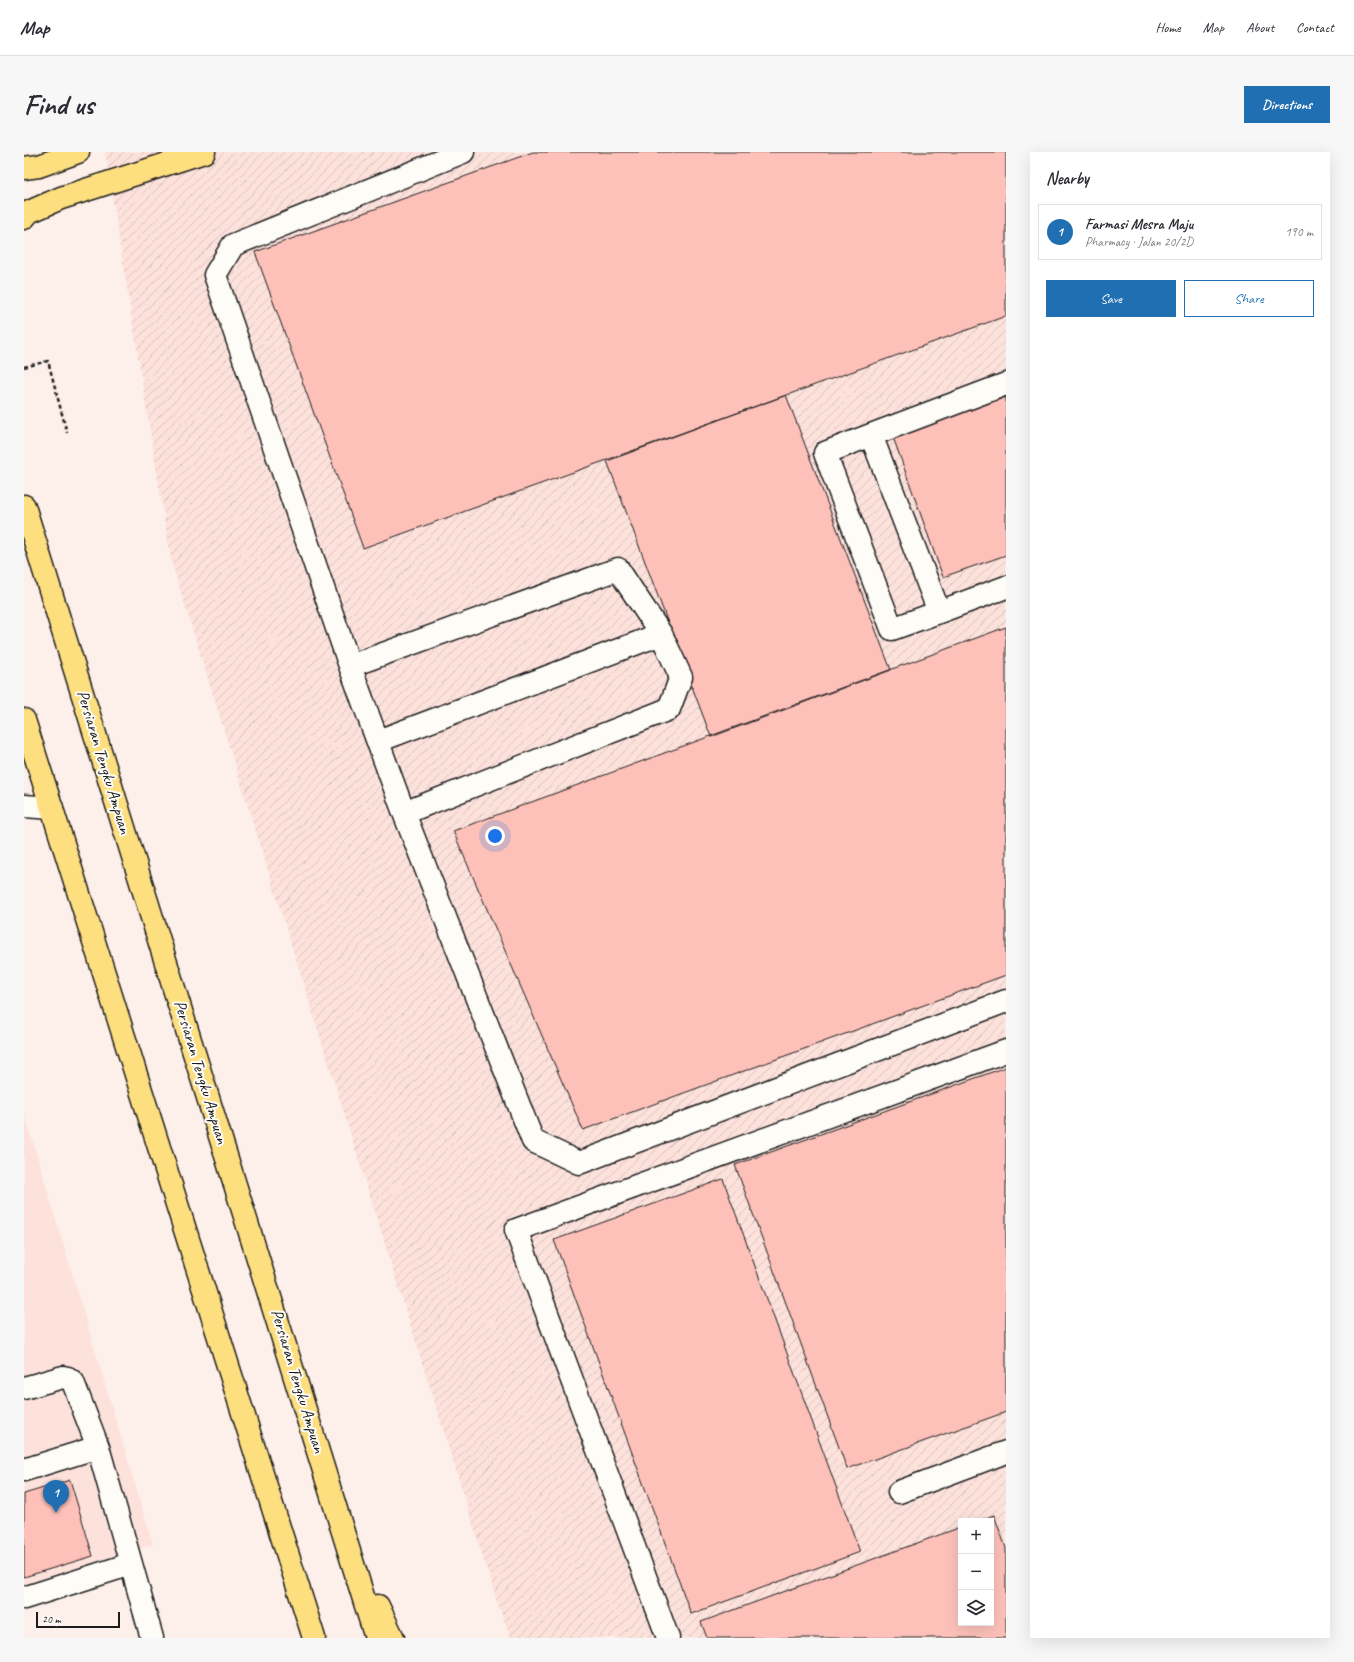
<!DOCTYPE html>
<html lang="en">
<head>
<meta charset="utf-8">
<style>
  body { margin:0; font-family:Caveat,sans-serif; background:#f7f7f7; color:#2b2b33 }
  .controls { position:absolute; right:12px; bottom:12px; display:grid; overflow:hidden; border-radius:0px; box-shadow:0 4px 16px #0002 }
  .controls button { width:36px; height:36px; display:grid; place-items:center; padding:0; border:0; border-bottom:1px solid #e1e1e2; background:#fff; color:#2b2b33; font:20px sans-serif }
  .scale { position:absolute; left:12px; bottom:10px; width:84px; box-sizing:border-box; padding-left:4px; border:2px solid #1c1c1c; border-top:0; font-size:11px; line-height:14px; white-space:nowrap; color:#1c1c1c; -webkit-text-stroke:3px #fdfcf7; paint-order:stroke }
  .you { position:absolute; left:471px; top:684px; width:14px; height:14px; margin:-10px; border:3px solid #fff; border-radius:50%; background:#1a73e8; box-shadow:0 0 0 6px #1a73e833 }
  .badge { display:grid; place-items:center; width:26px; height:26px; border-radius:50%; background:#1f6fb2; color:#fff; font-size:13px; font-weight:700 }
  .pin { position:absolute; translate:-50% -33px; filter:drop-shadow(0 1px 2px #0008) }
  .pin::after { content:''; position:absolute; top:21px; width:14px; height:12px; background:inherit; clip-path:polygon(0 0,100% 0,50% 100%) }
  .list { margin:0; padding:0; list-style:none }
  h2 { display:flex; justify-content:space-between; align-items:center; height:52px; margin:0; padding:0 16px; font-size:17px }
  h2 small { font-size:13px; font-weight:400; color:#7c7c81 }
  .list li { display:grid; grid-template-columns:26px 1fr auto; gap:12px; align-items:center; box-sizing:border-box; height:56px; margin:0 8px 8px; padding:0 8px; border:1px solid #e1e1e2; border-radius:0px }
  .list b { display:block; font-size:15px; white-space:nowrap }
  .list p { margin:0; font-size:13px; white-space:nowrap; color:#7c7c81 }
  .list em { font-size:13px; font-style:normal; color:#7c7c81 }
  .actions { display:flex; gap:8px; padding:12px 16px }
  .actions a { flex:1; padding:9px 0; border:1px solid #1f6fb2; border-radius:0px; text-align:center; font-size:14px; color:#1f6fb2 }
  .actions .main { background:#1f6fb2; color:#fff }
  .icon { flex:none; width:22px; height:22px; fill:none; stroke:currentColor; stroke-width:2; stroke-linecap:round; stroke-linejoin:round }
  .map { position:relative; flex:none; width:982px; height:1486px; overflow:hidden; border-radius:0px }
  header { display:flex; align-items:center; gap:24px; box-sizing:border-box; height:56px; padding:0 20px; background:#fff; border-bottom:1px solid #e1e1e2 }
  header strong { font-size:19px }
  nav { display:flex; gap:22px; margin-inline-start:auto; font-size:14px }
  .intro { display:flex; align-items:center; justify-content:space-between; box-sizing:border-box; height:96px; padding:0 24px }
  h1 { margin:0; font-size:28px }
  .button { padding:10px 18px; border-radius:0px; background:#1f6fb2; color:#fff; font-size:14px; font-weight:700 }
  main { display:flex; gap:24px; padding:0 24px }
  aside { flex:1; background:#fff; border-radius:0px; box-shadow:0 4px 16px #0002 }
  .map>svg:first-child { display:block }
  .built { fill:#fde2dc }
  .industrial { fill:url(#industrial-furrows); fill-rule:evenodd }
  .building { fill:#fdc1b9; stroke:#1c1c1c }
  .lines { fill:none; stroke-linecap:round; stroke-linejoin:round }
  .minor-casing { stroke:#1c1c1c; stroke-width:25 }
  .major-casing { stroke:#1c1c1c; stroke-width:25 }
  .path { stroke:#1c1c1c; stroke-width:2.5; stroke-dasharray:4 3; stroke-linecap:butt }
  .minor { stroke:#fdfcf7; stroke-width:22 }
  .major { stroke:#fedf80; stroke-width:22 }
  .labels { text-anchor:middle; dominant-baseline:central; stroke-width:4; stroke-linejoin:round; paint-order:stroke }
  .street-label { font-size:17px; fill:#1c1c1c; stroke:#fdfcf7 }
</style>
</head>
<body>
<header>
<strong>Map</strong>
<nav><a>Home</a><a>Map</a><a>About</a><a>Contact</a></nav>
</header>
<div class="intro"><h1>Find us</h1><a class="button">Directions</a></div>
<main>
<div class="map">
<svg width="982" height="1486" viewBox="0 0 982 1486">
  <defs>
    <pattern id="industrial-furrows" width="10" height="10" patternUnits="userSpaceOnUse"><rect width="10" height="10" fill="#fde2dc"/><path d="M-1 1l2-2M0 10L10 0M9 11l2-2" fill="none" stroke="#d8c1bc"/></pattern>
  </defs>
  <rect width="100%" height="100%" fill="#fdf0eb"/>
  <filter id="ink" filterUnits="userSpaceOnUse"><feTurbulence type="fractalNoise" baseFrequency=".025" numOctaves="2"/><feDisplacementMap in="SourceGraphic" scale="8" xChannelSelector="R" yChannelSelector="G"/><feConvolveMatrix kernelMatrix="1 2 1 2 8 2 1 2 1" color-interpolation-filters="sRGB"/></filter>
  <g filter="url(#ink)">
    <path class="built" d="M0 960 129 1392 0 1433Z"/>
    <path class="industrial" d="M81 0H982V1486H487L473 1450 147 409ZM937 1369H967V1471H937Z"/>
    <path class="building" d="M509 0H982V164L339 396 231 100Z
      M762 243 867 518 687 585 583 309Z
      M982 245V403L919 425 869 285Z
      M982 475V823L559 978 429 679Z
      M982 915V1260L823 1317 711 1013Z
      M699 1027 836 1400 667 1462 530 1088Z
      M46 1328 69 1404 0 1425V1342Z
      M970 1363 982 1396V1486H683L677 1470 937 1375V1471H967V1369H954Z"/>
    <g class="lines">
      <defs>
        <path id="minor" d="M439 0 209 93 191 123 326 514 380 661 509 989 555 1011 982 849
          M982 232 847 283 915 460 982 435
          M847 283 801 301 868 477 915 460
          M326 514 594 417 637 482 657 525 645 557 380 661
          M354 589 637 482
          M0 654 28 656
          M0 1236 39 1225 44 1226 49 1230 74 1295 128 1486
          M0 1318 74 1295
          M875 1340 982 1300
          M0 1446 107 1412
          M644 1486 492 1078 982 899"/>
        <path id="major" d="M0 16 15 14 54 0
          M0 66 5 60 37 46 180 0
          M0 354 352 1486
          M0 568 290 1486
          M354 1454 369 1486"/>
      </defs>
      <use href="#minor" class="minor-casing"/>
      <use href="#major" class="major-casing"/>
      <path class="path" d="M0 215 24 209 43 281"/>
      <use href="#minor" class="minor"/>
      <use href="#major" class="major"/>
    </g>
  </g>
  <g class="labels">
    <g class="street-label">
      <text transform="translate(80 610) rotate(73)">Persiaran Tengku Ampuan</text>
      <text transform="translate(177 920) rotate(73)">Persiaran Tengku Ampuan</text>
      <text transform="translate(274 1229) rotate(73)">Persiaran Tengku Ampuan</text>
    </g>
  </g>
</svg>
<div class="controls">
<button>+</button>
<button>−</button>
<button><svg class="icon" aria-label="layers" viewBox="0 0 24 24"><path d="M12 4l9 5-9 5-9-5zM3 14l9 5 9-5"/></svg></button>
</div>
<div class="scale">20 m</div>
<div class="you"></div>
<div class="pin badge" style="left:32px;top:1361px">1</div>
</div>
<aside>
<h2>Nearby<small></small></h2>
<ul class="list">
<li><span class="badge">1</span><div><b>Farmasi Mesra Maju</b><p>Pharmacy · Jalan 20/2D</p></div><em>190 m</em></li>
</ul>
<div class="actions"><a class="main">Save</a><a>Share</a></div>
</aside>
</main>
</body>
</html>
